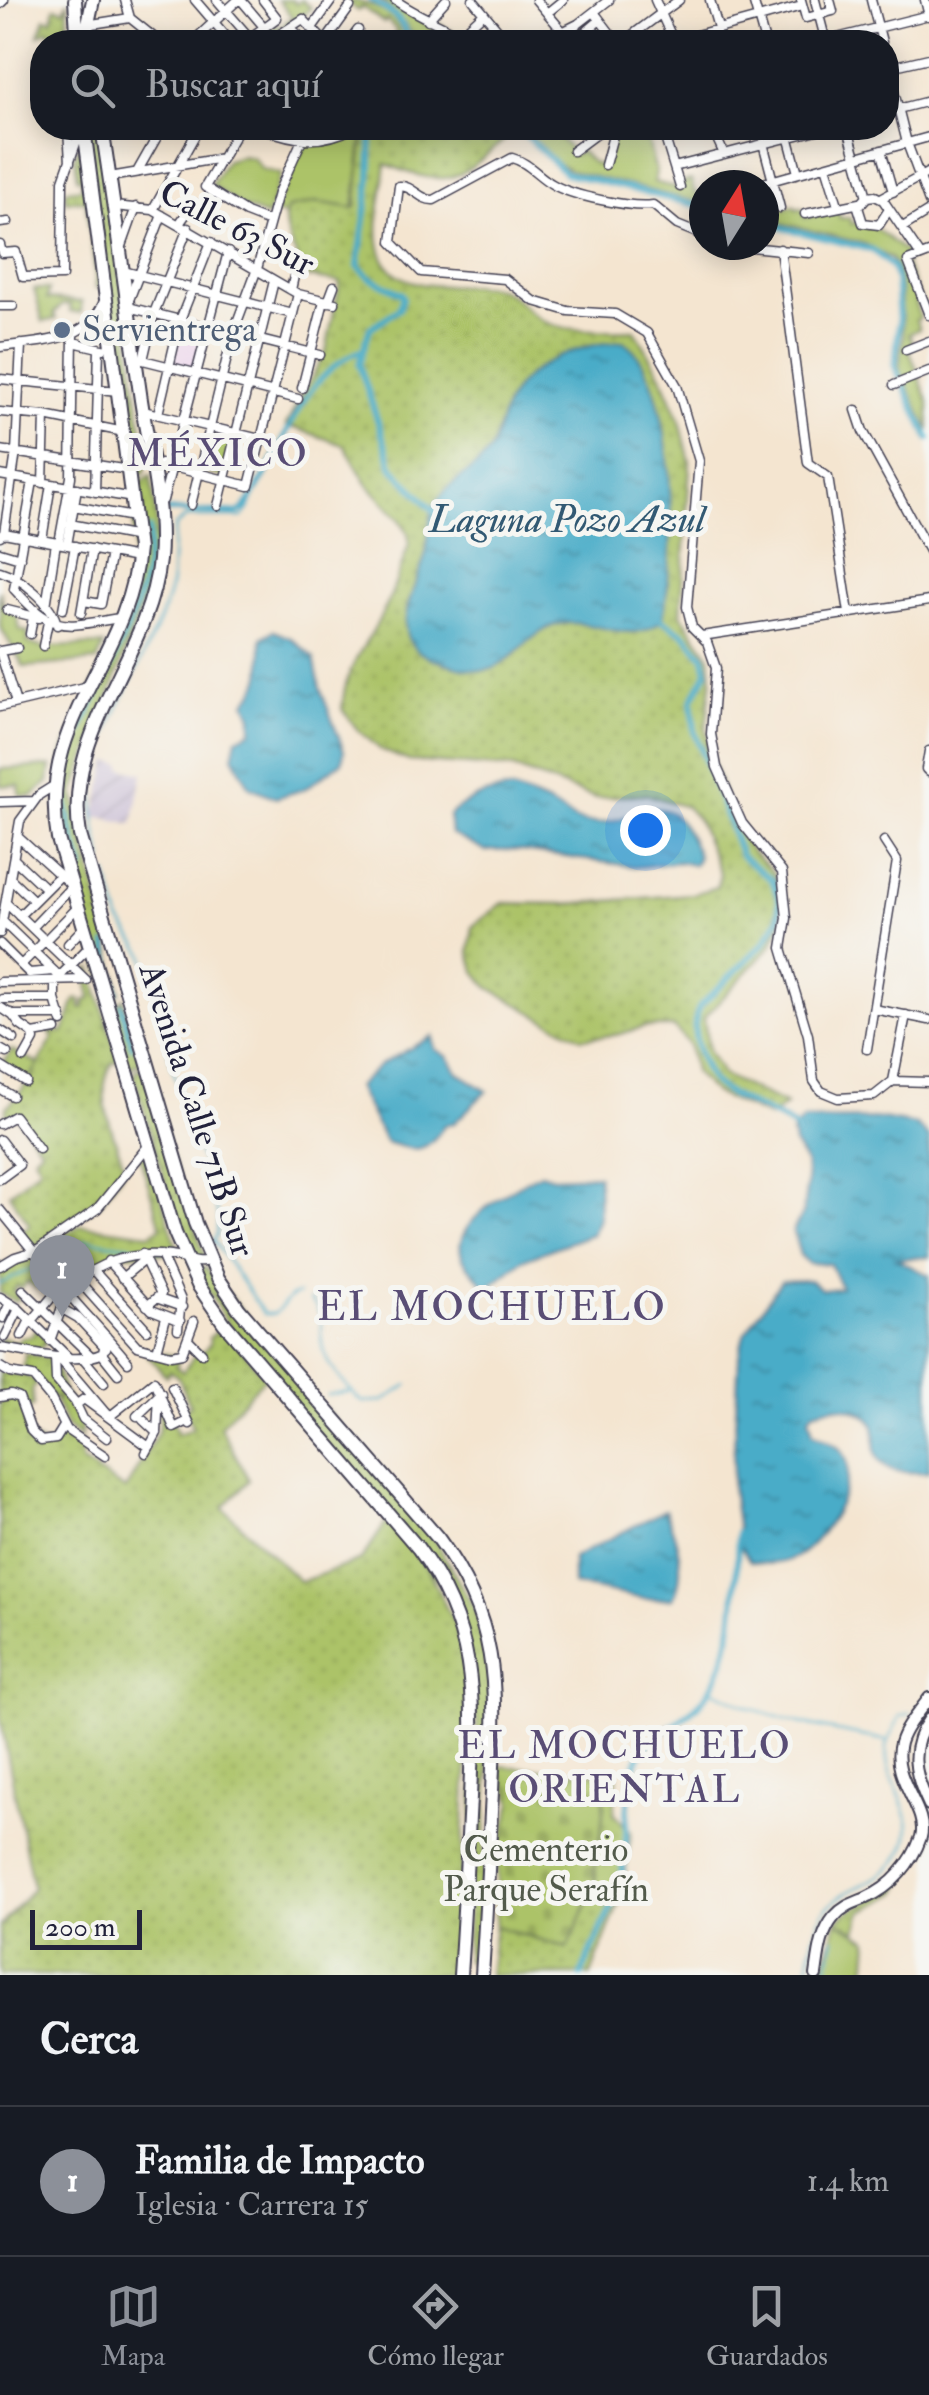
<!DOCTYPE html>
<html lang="es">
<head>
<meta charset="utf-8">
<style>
  body { margin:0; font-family:"IM FELL Double Pica",serif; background:#20242c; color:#f1f3f6 }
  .compass { position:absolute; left:689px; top:170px; width:90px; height:90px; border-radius:50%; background:#171b24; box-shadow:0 5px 25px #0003; rotate:11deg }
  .scale { position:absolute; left:30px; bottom:25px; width:112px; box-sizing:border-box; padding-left:10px; border:5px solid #22223b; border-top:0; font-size:28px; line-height:35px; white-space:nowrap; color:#22223b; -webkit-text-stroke:8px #f6f6f2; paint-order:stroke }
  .you { position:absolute; left:645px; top:830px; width:35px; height:35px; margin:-25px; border:8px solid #fff; border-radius:50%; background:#1a73e8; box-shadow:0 0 0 15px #1a73e833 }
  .badge { display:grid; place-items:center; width:65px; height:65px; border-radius:50%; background:#8c9099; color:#fff; font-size:32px; font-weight:700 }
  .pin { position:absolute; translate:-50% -82px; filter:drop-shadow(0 2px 5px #0008) }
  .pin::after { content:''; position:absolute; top:52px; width:35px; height:30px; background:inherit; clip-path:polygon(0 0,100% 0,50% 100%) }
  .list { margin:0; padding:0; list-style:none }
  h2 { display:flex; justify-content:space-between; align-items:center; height:130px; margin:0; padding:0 40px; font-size:42px }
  h2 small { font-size:32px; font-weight:400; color:#9ea1a6 }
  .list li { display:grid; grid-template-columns:65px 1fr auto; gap:30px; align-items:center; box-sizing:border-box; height:150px; padding:0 40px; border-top:2px solid #363941 }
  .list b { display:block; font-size:38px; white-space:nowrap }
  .list p { margin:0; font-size:32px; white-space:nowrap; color:#9ea1a6 }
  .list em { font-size:32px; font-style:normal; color:#9ea1a6 }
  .icon { flex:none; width:55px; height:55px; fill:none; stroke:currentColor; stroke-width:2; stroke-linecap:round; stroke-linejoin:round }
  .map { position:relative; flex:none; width:929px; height:1975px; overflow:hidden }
  .search { position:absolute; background:#171b24; box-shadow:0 5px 25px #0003; left:30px; right:30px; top:30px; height:110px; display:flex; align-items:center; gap:25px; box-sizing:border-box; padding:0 35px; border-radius:40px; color:#9ea1a6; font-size:38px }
  .sheet { height:280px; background:#171b24 }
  nav { display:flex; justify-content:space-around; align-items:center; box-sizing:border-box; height:140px; border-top:2px solid #363941; background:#171b24; font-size:28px; color:#9ea1a6 }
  nav a { display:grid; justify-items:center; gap:5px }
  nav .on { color:#8c9099 }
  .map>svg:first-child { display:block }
  .built { fill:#ebd1eb }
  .industrial { fill:url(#industrial-furrows) }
  .grass { fill:url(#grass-dots); stroke:#677252; stroke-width:2.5 }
  .cemetery { fill:url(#cemetery-stones); stroke:#677252; stroke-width:2.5 }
  .green { fill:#acc368; stroke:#677252; stroke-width:2.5 }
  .water { fill:url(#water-ripples); stroke:#366782; stroke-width:2.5 }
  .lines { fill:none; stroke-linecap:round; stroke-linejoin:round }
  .stream { stroke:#49acc8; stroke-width:2.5 }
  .canal { stroke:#49acc8; stroke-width:5 }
  .river { stroke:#49acc8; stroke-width:6 }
  .minor-casing { stroke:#423f51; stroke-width:11 }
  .major-casing { stroke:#423f51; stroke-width:14 }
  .highway-casing { stroke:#423f51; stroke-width:16 }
  .minor { stroke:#fff; stroke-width:8 }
  .major { stroke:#fff; stroke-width:10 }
  .highway { stroke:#fff; stroke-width:12 }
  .service-dot { fill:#5c6f8a; stroke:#f6f6f2; stroke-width:4 }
  .labels { text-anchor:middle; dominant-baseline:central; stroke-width:10; stroke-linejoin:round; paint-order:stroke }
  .street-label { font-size:35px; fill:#22223b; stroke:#f6f6f2 }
  .service-label { font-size:35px; fill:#4e5e75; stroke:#f6f6f2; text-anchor:start }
  .park-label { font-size:35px; fill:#525a4b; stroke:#f6f6f2 }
  .neighbourhood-label { font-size:38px; letter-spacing:2.5px; fill:#594d75; stroke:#f6f6f2 }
  .water-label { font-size:38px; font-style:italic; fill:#325973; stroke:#f6f6f2 }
  .quarter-label { font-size:40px; letter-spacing:2.5px; fill:#594d75; stroke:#f6f6f2 }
</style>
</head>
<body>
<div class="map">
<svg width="929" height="1975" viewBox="0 0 929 1975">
  <defs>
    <pattern id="industrial-furrows" width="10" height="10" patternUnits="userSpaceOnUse" patternTransform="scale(2.5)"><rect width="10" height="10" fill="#cbbfd5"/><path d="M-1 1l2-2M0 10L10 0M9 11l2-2" fill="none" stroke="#aea4b8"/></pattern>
    <pattern id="grass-dots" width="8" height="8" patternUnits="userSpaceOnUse" patternTransform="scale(2.5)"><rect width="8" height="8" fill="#acc368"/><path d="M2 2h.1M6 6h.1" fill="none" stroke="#94a75b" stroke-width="1.8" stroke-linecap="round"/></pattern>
    <pattern id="cemetery-stones" width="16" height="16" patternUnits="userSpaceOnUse" patternTransform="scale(2.5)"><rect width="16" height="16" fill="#acc368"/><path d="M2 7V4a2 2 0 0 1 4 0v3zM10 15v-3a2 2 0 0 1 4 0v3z" fill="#94a75b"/></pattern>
    <pattern id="water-ripples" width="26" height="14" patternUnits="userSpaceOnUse" patternTransform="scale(2.5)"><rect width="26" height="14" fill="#49acc8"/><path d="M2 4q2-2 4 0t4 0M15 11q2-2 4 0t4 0" fill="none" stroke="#3c8ca4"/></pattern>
  </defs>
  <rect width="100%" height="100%" fill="#f6f6f2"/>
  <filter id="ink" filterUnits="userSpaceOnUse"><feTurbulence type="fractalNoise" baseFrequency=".01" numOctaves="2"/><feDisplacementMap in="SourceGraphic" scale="20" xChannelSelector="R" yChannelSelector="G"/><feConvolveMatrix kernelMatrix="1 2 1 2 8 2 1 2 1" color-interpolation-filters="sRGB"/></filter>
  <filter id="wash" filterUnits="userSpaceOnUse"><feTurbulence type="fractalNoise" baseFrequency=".0048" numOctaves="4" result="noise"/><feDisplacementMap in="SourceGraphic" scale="40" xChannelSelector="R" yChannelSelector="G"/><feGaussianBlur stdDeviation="2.25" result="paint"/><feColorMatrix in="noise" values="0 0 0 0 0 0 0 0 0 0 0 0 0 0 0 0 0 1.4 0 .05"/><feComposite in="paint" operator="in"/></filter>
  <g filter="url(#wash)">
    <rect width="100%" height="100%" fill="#f4e5d0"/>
    <path class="built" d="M182 323 204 328 194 371 173 365Z"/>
    <path class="industrial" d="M109 761 122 764V768L143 773 133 824 95 816Z"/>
    <path class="grass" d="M344 0C368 0 403 14 404 42H394L396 30 387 20 384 23 362 7 358 11Z
      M380 0H392L419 20 439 24 469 42C450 42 421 46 408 29 399 18 393 9 380 0Z
      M68 1V42H59L57 35 52 37 49 30 39 35 45 18 52 20 55 7 64 10Z
      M87 128H100L145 450 146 470 142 475 135 470 131 450Z
      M364 128H514L512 133C459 178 455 192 386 164 380 214 358 279 431 285 451 287 473 283 493 287 515 292 525 311 544 321 565 333 610 330 635 330L658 369 679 417 690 462 681 614 710 657 712 678 706 727 711 758 730 812 751 851 772 871 778 882 781 900 782 923 770 947 704 1018 709 1052 723 1075 786 1105 769 1117 714 1093 694 1072 689 1045 674 1027H645L616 1035 582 1038 542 1018 488 987 475 970 469 951 473 926 503 903 568 904 692 894 717 887 720 874 698 820 686 807 645 794 595 798 513 768 409 761 381 750 357 729 342 709C345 664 366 648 384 610 395 589 401 566 409 544L408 533 400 520 367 484 344 445 286 425 326 351 340 282 307 277C298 258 277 227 288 208L317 202 356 207Z
      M80 143 101 287 96 288C95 258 88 231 86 200L66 201 65 190 82 188 81 178H77L75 156Z
      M151 475 157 527 155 570 74 793 120 992 114 999 100 970 58 815 63 753 133 595 134 480 143 481Z
      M91 968 119 1061 113 1062C92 1092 115 1137 125 1168L100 1204 39 1246 32 1247 20 1232 30 1225 9 1194 40 1167 34 1156 41 1149 16 1115 6 1119V1107C27 1089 39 1062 53 1038L48 1031 64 1032 75 1000 80 999 81 1008 85 1007 84 1001 91 999 86 973Z
      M124 998 132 1034 144 1064H134L129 1070 110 1003H119Z
      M137 1068 144 1071 205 1257 200 1260 187 1256 134 1076Z
      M147 1151 179 1253 121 1254 65 1285 49 1279 36 1288 28 1282 21 1289 18 1286 13 1291 20 1297 15 1302 0 1293V1267L81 1225 150 1234 161 1227 140 1157Z
      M205 1267 432 1535 477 1613 493 1695 478 1961 474 1965 466 1960 477 1723 452 1597 228 1325 197 1272Z
      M222 1326 265 1377 220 1426 249 1480 223 1508 300 1582 361 1560 388 1520 428 1570 458 1631 470 1708 456 1975H0V1927L33 1888 0 1716V1372L26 1376 36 1382 32 1390 33 1406 22 1413 32 1439 45 1445 63 1436 81 1444V1461L125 1490 158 1432 162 1398 178 1434 193 1428 184 1409 190 1406 178 1376 170 1371 166 1376 143 1350 181 1357 176 1366 183 1372 197 1352 202 1353 210 1344 209 1338Z
      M36 1327 47 1340 39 1351 0 1343 1 1338 17 1342 21 1337 31 1336Z
      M25 1353 53 1359 64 1392 55 1401 33 1374 23 1371Z
      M606 1774 617 1775 614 1813 631 1832 622 1895 591 1975H489L495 1926 567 1948 595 1885V1851L601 1835Z
      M928 1834 929 1848 920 1852 897 1893 862 1912 856 1931 837 1921C846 1910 858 1908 870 1900 889 1889 919 1854 928 1834Z"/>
    <path class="cemetery" d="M498 1766 606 1774 601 1835 595 1851V1885L568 1948 495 1926 498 1854 512 1802Z"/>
    <path class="green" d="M278 0H292L296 4 301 0 311 8C293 27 275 42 248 42L277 25 280 27 292 17Z
      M364 128 354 208 317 202 288 208 284 215 274 214 295 160 307 144 328 142Z
      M523 128H545L552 136 556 134 575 155 580 151 591 162 601 166 612 134 618 128H659L662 137 648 142 656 171 654 182 681 189 680 183 691 180 695 193 704 196V204L571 171 556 162Z
      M242 156 253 158 262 169 281 174 267 217 244 208 211 185 226 160Z
      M767 197 771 210 795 206 796 209 802 208 805 218 837 208 840 218H850L851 224 859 222 875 228 912 257 904 261 920 300 915 302 920 318 916 320 919 329 909 334 914 346 909 349 929 403V431L899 369 903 336 900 289 898 271 891 259 865 244 764 219V198Z
      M34 289H49L47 299 82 302 81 313 70 312V305H62L54 313 56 319 43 322Z
      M210 440 233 441 225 477 203 472Z
      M0 591C5 604 0 609 17 615L20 630 28 632V643L41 647 104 645 97 661 24 667 0 627Z
      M51 766 49 782 32 796H20L19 785 0 786V769Z
      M11 1050 39 1064 28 1081 2 1065Z
      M64 1392 81 1418V1438L67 1427 55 1401Z
      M837 1921 869 1940 866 1975H821Z"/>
    <path class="water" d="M623 341C680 378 675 557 663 618 634 651 590 614 555 625 527 635 508 667 487 670 472 672 456 666 442 662 380 646 413 597 425 556 430 540 427 519 435 505 447 481 477 471 489 452 499 435 500 413 511 396 534 359 584 344 623 341Z
      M273 631 291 638 314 658 320 688 344 751 342 762 304 789 276 798 250 787 233 756 237 738 252 731V716L246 702C267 678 261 667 262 638Z
      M512 790C527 795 541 800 556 808 562 811 569 817 576 820 634 838 664 764 698 856L694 865 679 862 638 867 515 850 485 851 451 834 449 815C470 799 485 791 512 790Z
      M433 1036 435 1049 448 1057 457 1072 487 1091 454 1123 444 1125C426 1155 416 1151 385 1142L357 1087 380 1065Z
      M882 1119 917 1125 929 1138V1257L896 1259 929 1275V1472C915 1472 892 1475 882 1463 865 1445 890 1423 854 1410 839 1405 829 1406 814 1411L809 1417 813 1433C824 1439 839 1444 845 1456 859 1484 821 1544 796 1557 781 1565 765 1565 750 1561L740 1546 732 1487 739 1356 744 1335 781 1281 810 1280 822 1290 841 1288 830 1264 808 1263 800 1255 793 1231 803 1213 807 1182 805 1162 794 1144 792 1132 803 1120Z
      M540 1173 553 1177 598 1175 599 1219 592 1234 524 1259 487 1288C479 1278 466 1267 462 1256 449 1223 517 1185 540 1173Z
      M665 1510C676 1535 688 1572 673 1598L645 1599 573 1585V1558Z"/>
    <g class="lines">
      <path class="stream" d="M103 860C71 752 132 698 166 603 175 577 170 552 175 526L186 517H242L249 509 259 482
        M107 874 120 920 144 954 173 1069 218 1217 217 1235 210 1244
        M214 1241 264 1314H274L292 1296 299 1294
        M45 1263 86 1240 173 1251
        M0 1284 39 1265
        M310 1300C329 1317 316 1335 325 1354 331 1369 344 1383 355 1395
        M328 1395 350 1392
        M356 1397 363 1402 383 1401 408 1385
        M711 1688C764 1721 828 1729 888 1741L900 1716 911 1713
        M807 1975C811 1954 813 1925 827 1908 851 1881 888 1886 905 1846 921 1807 878 1780 888 1741
        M826 1975 834 1938"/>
      <path class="canal" d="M163 511 236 513 243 510C284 459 294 377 362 350
        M83 869C76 844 65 812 66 785 68 754 83 725 96 698 122 642 150 591 149 529
        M106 944 117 992
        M121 1005 132 1047"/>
      <path class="river" d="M371 0C388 11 407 20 407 42
        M408 35 424 42
        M372 128 370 183 358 266 369 277 402 294 403 298 399 309 370 328 359 364 393 468 437 514
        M518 128 565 173 704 207
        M764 223 873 250 892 267 896 279 899 323 895 367 929 439
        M656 616 686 635 704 657 707 672 692 700 695 733 741 856 772 880 779 898V918L764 943 700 1006C692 1023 694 1034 699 1052 702 1061 706 1073 712 1081 728 1100 776 1111 800 1132
        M581 1975C596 1939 619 1900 624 1861 628 1829 625 1795 636 1763 646 1737 678 1724 697 1706 737 1668 736 1584 738 1533"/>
    </g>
  </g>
  <g filter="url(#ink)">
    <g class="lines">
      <defs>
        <path id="minor" d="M125 0 130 18 160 42
          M195 0 231 42
          M217 0 250 38
          M241 0 264 27
          M395 0C420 18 447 26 472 42
          M473 0 508 42
          M536 0 564 33
          M655 0 674 42
          M710 0 718 28
          M753 0 765 42
          M801 0 806 18 833 11 830 0
          M815 0 826 42
          M871 0 882 42
          M925 0 929 16
          M0 4 4 0
          M594 12 617 42
          M547 13 563 0
          M428 20 446 0
          M92 24 130 18
          M312 28 332 0
          M292 29 306 42
          M461 34 484 13
          M192 42 238 0
          M244 42 277 18 263 0
          M268 42 303 19 325 42 350 7
          M349 42 358 30
          M376 42 379 40
          M542 42 578 24 609 0
          M574 42 600 20
          M623 42 679 0
          M671 42 802 6
          M821 42 929 15
          M886 60 907 143 929 202
          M886 68 929 58
          M886 112 929 101
          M68 128 70 162
          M239 128 205 187 246 213 269 222
          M261 128C296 141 320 145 353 128
          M662 128 680 187
          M712 128 724 154
          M786 128 798 173
          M848 128 867 197
          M554 132 559 128
          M763 143 780 208
          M881 150 893 192
          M573 151 604 128
          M605 165 614 132 611 128
          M826 166 838 205
          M674 167 825 128
          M137 172 162 128
          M110 177 222 158
          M756 185 929 137
          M867 197 875 196 883 200 921 256
          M867 197 858 207 863 223 879 225 888 211
          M881 198 929 172
          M114 206 153 210 298 294 335 303
          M153 210 199 128
          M805 214 860 203
          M0 223 8 222
          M179 224 194 203
          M903 227 929 211
          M188 228 154 313 143 360 298 399
          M704 236 677 225 653 205C630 208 572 196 552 184 538 176 528 162 512 158L434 200C420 201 413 185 399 186L392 242 421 272 505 279 534 301 568 311 615 314 647 333 677 386 699 461 687 607 692 627 707 642 716 668 711 734 717 767 742 823 782 872 787 918 782 948 808 1035 814 1081 821 1091 838 1098 874 1096 893 1081 929 1082
          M0 245 2 253 16 252 23 277 62 276 63 180 80 132
          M732 245 809 253
          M121 249 136 207
          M780 249 808 463 828 477 849 613
          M929 253 908 261 929 315
          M123 271 293 314
          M291 290 296 267
          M129 300 162 215
          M328 302 334 286
          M0 306H13
          M128 307 320 355
          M73 342 103 349
          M0 347C38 341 87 344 104 301
          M906 350 929 341
          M0 379 118 391
          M894 385 929 371
          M302 388 324 301
          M856 410 863 431 929 551
          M143 411 273 442
          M0 412 45 416 124 432
          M158 414 180 320 211 242
          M0 450 129 470
          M161 464 249 486 298 294
          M0 475 133 498
          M43 483 45 416
          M95 492 99 348
          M163 500 228 252
          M191 505 233 333 257 269 278 193 302 140
          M74 506 133 517
          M218 506 274 281
          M70 524 138 537
          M4 533 16 452 21 344
          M0 536 4 533 137 558
          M42 540 51 484
          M59 543 71 477 73 335
          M67 545 77 488
          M0 552 20 558
          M0 571C20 577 53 603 57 625
          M14 589C55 634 62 627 120 618
          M14 589 33 481
          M84 601 101 604 111 553
          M46 606 56 543
          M63 609 75 546
          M7 610 39 618
          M81 613 92 549
          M30 634 33 617
          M702 636 929 601
          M43 646 48 622
          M0 651 17 648
          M0 652 16 703
          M0 707 88 686
          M929 751 926 769 929 772
          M0 802 33 801
          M19 838 72 886 32 928
          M15 860 46 889
          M11 879 34 901
          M6 903 86 980
          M19 916 60 875
          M3 922 60 977
          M0 933 20 821 39 795 55 785
          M0 944 29 973 54 971
          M68 944 84 927
          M21 965 78 907
          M0 982 86 980
          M2 999H55
          M0 1007 12 1015H61
          M874 1009 929 1020
          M11 1013 20 1025 33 1034
          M62 1022 55 999V981L90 946
          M0 1030 14 1039
          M33 1034 56 1030
          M0 1049 7 1053
          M867 1049 897 861 884 841
          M24 1058 34 1040 33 1034
          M0 1066 26 1082
          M893 1081 906 1015
          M0 1089 12 1096
          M0 1124 14 1116 39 1149
          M0 1140 19 1165 0 1179
          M0 1210 39 1258 50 1287 57 1291 64 1289C85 1314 107 1336 128 1362
          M142 1254 161 1294 147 1306
          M161 1255 181 1300 178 1329
          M108 1261 152 1310 180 1321
          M0 1266 15 1257 38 1250 97 1209 148 1146
          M93 1270 147 1330
          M122 1278 145 1259
          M77 1279 137 1346 171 1355 182 1353 194 1321
          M64 1289C97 1264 128 1250 170 1256 184 1258 196 1265 210 1261
          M64 1289 61 1296 64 1310 78 1318 106 1348
          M23 1290 92 1357
          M0 1297 19 1309 69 1358
          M156 1298 182 1307
          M3 1318 10 1303
          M32 1321 57 1291
          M22 1336 30 1320
          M5 1337 19 1309
          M188 1339 202 1353
          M50 1341 62 1307
          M0 1348C28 1351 77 1366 103 1353L106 1336
          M157 1351 166 1317
          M102 1354 118 1374
          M55 1357 56 1380 75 1402 83 1419 107 1438
          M59 1358 109 1417 154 1381 174 1428 188 1421
          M83 1358 104 1383
          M0 1367 10 1373 33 1377 51 1399 67 1430 105 1456
          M172 1387 190 1424
          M0 1397 11 1395 19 1398 31 1431 41 1441 56 1439 64 1426
          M77 1404 84 1399 149 1447
          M137 1416 161 1393
          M143 1420 157 1433
          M146 1453 157 1433 159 1395"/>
        <path id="major" d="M929 1719C908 1749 914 1774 929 1805
          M816 1975C819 1955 820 1934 834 1917 843 1906 854 1903 866 1898 892 1887 912 1863 921 1837 929 1809 890 1780 900 1743 905 1726 919 1712 929 1698"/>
        <path id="highway" d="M75 0 77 32 82 37 86 33 93 0
          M84 128 138 549C130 657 36 722 58 839L175 1233 198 1285 224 1323 418 1548C479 1630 474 1700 470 1797 467 1857 464 1916 460 1975
          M102 128C116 218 128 310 141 400 149 452 164 507 159 560 149 658 62 732 80 835L195 1223 218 1278 239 1309 438 1538C502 1624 496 1691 492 1792 489 1853 486 1914 482 1975"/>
      </defs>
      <use href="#minor" class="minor-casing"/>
      <use href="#major" class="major-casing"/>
      <use href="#highway" class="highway-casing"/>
      <use href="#minor" class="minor"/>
      <use href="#major" class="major"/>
      <use href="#highway" class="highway"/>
    </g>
  </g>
  <circle class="service-dot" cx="62" cy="330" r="10"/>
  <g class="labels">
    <g class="street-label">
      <text transform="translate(237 228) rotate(27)">Calle 63 Sur</text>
      <text transform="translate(197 1110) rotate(72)">Avenida Calle 71B Sur</text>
    </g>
    <g class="service-label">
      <text x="82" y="330">Servientrega</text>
    </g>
    <g class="park-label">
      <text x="546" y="1850">Cementerio<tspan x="546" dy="40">Parque Serafín</tspan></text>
    </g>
    <g class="neighbourhood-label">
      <text x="218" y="454">MÉXICO</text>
      <text x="625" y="1746">EL MOCHUELO<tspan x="625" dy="44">ORIENTAL</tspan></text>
    </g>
    <g class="water-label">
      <text x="567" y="520">Laguna Pozo Azul</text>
    </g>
    <g class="quarter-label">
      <text x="492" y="1307">EL MOCHUELO</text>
    </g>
  </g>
</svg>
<svg class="compass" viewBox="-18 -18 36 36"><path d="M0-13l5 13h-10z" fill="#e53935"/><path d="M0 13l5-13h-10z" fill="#9ea1a6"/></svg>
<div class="scale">200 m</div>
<div class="you"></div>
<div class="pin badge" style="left:62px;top:1317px">1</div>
<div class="search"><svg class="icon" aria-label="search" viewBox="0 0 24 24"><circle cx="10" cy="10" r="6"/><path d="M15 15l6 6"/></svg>Buscar aquí</div>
</div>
<section class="sheet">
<h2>Cerca<small></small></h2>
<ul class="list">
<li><span class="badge">1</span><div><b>Familia de Impacto</b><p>Iglesia · Carrera 15</p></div><em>1.4 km</em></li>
</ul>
</section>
<nav>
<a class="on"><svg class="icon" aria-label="map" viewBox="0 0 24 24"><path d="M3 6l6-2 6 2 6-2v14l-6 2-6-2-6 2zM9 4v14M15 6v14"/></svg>Mapa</a>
<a><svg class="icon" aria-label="directions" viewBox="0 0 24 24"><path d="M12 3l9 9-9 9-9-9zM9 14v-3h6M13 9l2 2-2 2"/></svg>Cómo llegar</a>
<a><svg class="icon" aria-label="saved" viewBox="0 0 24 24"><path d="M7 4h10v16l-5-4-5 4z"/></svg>Guardados</a>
</nav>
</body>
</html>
